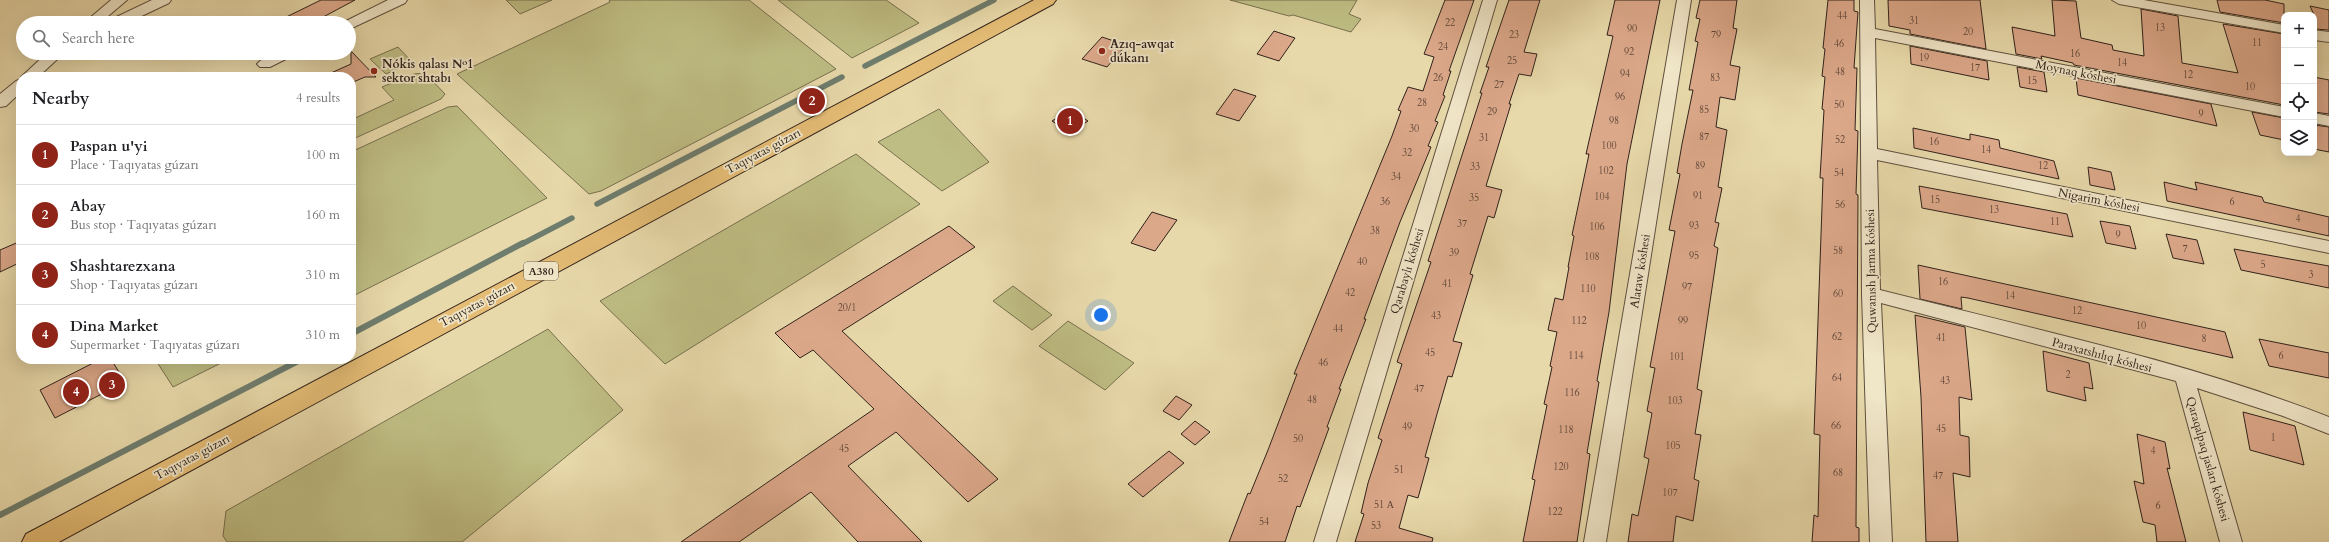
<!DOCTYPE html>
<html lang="en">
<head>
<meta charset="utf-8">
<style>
  body { margin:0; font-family:Cardo,serif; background:#f6f6f6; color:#202124 }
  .controls { position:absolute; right:12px; top:12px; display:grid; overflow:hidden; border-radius:8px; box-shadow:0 4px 16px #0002 }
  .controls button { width:36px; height:36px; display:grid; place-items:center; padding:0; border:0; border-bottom:1px solid #e0e0e0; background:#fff; color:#202124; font:20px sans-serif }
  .you { position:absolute; left:1101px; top:315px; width:14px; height:14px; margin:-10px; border:3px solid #fff; border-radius:50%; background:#1a73e8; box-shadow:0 0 0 6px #1a73e833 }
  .badge { display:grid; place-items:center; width:26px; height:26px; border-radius:50%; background:#8f2418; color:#fff; font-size:13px; font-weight:700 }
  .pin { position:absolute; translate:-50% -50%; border:2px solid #fff; box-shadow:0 1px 4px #0006 }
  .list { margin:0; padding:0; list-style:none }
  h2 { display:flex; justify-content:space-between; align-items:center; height:52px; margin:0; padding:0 16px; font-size:17px }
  h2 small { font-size:13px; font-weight:400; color:#757577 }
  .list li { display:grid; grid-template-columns:26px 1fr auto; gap:12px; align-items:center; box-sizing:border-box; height:60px; padding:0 16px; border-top:1px solid #e0e0e0 }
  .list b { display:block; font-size:15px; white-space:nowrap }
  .list p { margin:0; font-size:13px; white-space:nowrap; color:#757577 }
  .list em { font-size:13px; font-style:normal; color:#757577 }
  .icon { flex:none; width:22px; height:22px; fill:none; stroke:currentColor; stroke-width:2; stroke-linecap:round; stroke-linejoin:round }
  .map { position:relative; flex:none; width:2329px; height:542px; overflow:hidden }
  .search { position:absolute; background:#fff; box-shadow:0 4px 16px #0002; left:16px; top:16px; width:340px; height:44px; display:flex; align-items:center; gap:10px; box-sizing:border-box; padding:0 14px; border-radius:22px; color:#757577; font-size:15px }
  .panel { position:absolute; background:#fff; box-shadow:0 4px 16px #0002; left:16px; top:72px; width:340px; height:292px; border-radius:16px }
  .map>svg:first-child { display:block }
  .green { fill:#bebd83; stroke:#77704f }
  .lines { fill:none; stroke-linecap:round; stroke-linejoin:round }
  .stream-far1 { stroke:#6e7d6e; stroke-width:5.5 }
  .stream { stroke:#6e7d6e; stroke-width:6 }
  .building { fill:#dca88a; stroke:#30221b }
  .street-casing { stroke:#5e503f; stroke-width:2 }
  .highway-casing { stroke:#30221b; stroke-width:2 }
  .street { fill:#f0e6c8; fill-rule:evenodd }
  .highway { fill:#e4bc75; fill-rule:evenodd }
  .poi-dot { fill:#8f2418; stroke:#f0e6c8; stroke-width:1.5 }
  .labels { text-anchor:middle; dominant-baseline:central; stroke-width:3.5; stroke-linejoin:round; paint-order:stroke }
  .number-label { font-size:10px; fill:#5b4437 }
  .shield { fill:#f0e6c8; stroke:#6a5d4f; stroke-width:1 }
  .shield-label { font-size:11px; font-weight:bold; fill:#30221b }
  .poi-label { font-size:12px; font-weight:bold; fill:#30221b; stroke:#f0e6c8; text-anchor:start }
  .street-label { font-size:12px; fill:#30221b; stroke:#f0e6c8 }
</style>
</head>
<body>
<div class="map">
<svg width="2329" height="542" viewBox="0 0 2329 542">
  <rect width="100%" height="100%" fill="#e8d9aa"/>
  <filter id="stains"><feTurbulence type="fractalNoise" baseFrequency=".005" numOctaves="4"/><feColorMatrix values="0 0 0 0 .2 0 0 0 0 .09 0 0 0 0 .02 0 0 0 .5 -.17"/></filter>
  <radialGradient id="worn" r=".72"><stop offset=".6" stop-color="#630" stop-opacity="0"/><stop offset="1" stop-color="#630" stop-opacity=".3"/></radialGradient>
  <path class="green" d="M506 0H552L520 14Z
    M609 0H749L836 69 601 191 589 194 457 74 610 2Z
    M778 0H886L919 23 852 58Z
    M1230 0H1357L1349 14 1361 19 1351 32 1293 15 1289 16Z
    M398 47 412 62 386 74 370 59Z
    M425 73 445 94 441 99 351 140V120L394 100 382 87 414 74Z
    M457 106 547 198 351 297V152L448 107Z
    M939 109 989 162 942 191 878 142Z
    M856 154 920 204 665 364 600 301Z
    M1013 286 1052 315 1032 330 993 301Z
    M1068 321 1134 363 1105 390 1039 346Z
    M548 329 623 410 462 542H227L223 536 226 511Z
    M155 359H229L173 387Z"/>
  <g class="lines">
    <path class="stream-far1" d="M865 66 994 0
      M597 204 842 77
      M522 244 572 218"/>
    <path class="stream" d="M351 334 523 243
      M0 515 302 359"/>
  </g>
  <path class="building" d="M321 0H355L312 23H274Z
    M1445 0H1474L1449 71H1451L1443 95 1445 96 1435 121 1438 122 1428 146 1431 147 1400 222 1364 319H1366L1339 389H1341L1327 427 1329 428 1300 507 1297 506 1285 542H1229L1248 493 1250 494 1268 450 1297 374H1294L1392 136 1401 111 1398 110 1408 87 1423 91 1434 57 1424 54Z
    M1509 0H1540L1524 52 1537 54 1531 76 1519 74 1509 104H1511L1486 186 1502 190 1494 218 1488 216 1470 274 1473 275 1453 341 1462 343 1452 377 1448 376 1437 414 1425 457 1429 458 1418 498 1408 495 1399 528 1433 538 1432 542H1355L1364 514 1361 513 1368 483 1382 440 1378 438 1402 364 1397 362 1431 262 1428 261 1482 93H1480L1489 67H1486Z
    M1615 0H1660L1627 164 1609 312 1597 381 1599 382 1587 453 1590 454 1577 542H1523L1535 480 1532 479 1547 405 1544 404 1552 367 1550 366 1557 332 1548 330 1555 298 1563 300 1569 267H1568L1574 236 1572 235 1589 154H1586L1613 36 1607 35Z
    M1700 0H1737L1733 28 1737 29 1730 65 1740 67 1735 100 1720 97 1716 127 1727 130 1718 187 1722 188 1715 222 1719 223 1714 246 1718 248 1697 389 1702 391 1695 434 1701 435 1694 479 1699 481 1693 521 1676 516 1673 542H1628L1632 514 1638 516 1649 459 1644 457 1652 413 1647 411 1655 368 1650 367 1675 231 1669 230 1680 174 1677 173 1682 144 1693 90H1689L1698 42 1695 41 1700 19 1696 18Z
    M1828 0H1854V11L1858 12 1854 68H1857L1855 130 1858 131 1856 194 1858 195 1856 527 1859 528V542H1812L1814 515 1818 517 1820 435 1814 434 1823 178H1820L1824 110 1822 109 1825 77 1822 76 1825 49 1823 48Z
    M1888 0H1980L1986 49 1910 34V30L1889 26Z
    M2052 0 2076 1 2081 38 2112 45 2113 50 2144 56 2141 9 2178 16 2182 63 2238 73 2223 24 2284 34V105L2074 65 2073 63 2041 56 2042 59 2016 54 2012 27 2055 36Z
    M2217 0H2265L2284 4V23L2220 12Z
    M2310 6 2329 10V30L2314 29V15Z
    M1274 31 1295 38 1279 61 1257 54Z
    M1102 37 1126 45 1107 67 1082 59Z
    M1910 46 1987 61 1989 80 1911 64Z
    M351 51 376 77H365L351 83V77H322L351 64Z
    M2017 67 2044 72 2047 92 2020 87Z
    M2314 77 2329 80V114L2314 112Z
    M2076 78 2211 104 2217 126 2078 95Z
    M1234 89 1256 96 1239 121 1216 114Z
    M1071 110 1088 121 1070 133 1052 121Z
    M2252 112 2284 118V140L2260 135Z
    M2314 125 2329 127V152L2314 149Z
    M1913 128 1970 140V134L1999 140 2000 148 2054 161 2059 179 1914 148Z
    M2088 167 2111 172 2115 190 2090 185Z
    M2164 182 2197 190 2195 182 2262 197 2264 202 2329 217V236L2167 201Z
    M1919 186 2067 214 2073 237 1922 208Z
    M1152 212 1177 220 1155 251 1131 243Z
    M2100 221 2130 226 2136 249 2106 243Z
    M949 226 975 247 842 331 998 479 968 502 896 432 848 466 922 542H858L811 492 739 542H681L874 409 813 350 800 358 775 333Z
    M2166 234 2197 240 2204 264 2173 258Z
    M21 241V262L0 272V250Z
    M2234 249 2329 266V288L2241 270Z
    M1918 265 2225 332 2233 358 1968 298 1961 297 1962 309 1920 299Z
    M1915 315 1965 327 1972 400 1959 397 1960 435 1969 437 1970 477 1953 473 1958 542H1926L1921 397Z
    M2259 339 2329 353V378L2269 366Z
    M2043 351 2089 363 2093 389 2084 387 2086 401 2047 391Z
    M101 359H111L125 382 55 418 40 390Z
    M1176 396 1192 405 1179 420 1163 411Z
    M2243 412 2295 426 2304 465 2250 450Z
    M1195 421 1210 432 1195 445 1181 434Z
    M2137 434 2165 442 2170 469 2167 468 2186 542H2157L2155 525 2143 522 2134 481 2144 484Z
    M1169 451 1184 463 1143 497 1128 484Z"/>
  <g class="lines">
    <defs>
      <path id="street" d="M111 0H127L100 23H84Z
        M152 0H171L169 3 127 23H108L110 20Z
        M388 0H407L405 3 354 27 349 28V23H342Z
        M1483 0H1497L1336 542H1314Z
        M1677 0H1691L1606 542H1584Z
        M1860 0H1874L1875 29 2284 107V117L1875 38 1877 149 2329 241V253L1877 160 1880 290C2029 328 2186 361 2329 417V434L2283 416 2197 388 2242 542H2220L2176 381 1881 303 1892 542H1870L1862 294Z
        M2112 0H2144L2284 25V33L2119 4Z
        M2314 30 2329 32V42L2314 40Z
        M47 53H64L38 77H21Z
        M275 53H295L292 56 270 67H260L257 64 260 61Z
        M21 79V92L6 106 0 107V94L16 81Z
        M2314 113 2329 116V126L2314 123Z"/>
      <path id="highway" d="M1034 0H1056L1053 4 59 542H22L26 534Z"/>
    </defs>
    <use href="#street" class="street-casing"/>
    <use href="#highway" class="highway-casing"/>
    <use href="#street" class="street"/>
    <use href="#highway" class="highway"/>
  </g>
  <g class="poi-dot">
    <circle cx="1102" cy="51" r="4"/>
    <circle cx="374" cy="71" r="4"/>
  </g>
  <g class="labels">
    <g class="number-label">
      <text x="1842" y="16">44</text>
      <text x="1914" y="21">31</text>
      <text x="1450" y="23">22</text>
      <text x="2160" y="28">13</text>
      <text x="1632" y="29">90</text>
      <text x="1968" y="32">20</text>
      <text x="1514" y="35">23</text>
      <text x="1716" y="35">79</text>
      <text x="2257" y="43">11</text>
      <text x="1839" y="44">46</text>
      <text x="1443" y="47">24</text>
      <text x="1629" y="52">92</text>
      <text x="2075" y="54">16</text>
      <text x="1924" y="58">19</text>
      <text x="1512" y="61">25</text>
      <text x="2122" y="63">14</text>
      <text x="1975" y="68">17</text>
      <text x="1840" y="72">48</text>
      <text x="1625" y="74">94</text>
      <text x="2188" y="75">12</text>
      <text x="1438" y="78">26</text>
      <text x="1715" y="78">83</text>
      <text x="2032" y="81">15</text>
      <text x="1499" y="85">27</text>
      <text x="2250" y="87">10</text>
      <text x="1620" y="97">96</text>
      <text x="1422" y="103">28</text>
      <text x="1839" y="105">50</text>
      <text x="1704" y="110">85</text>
      <text x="1492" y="112">29</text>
      <text x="2201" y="114">9</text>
      <text x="1614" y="121">98</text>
      <text x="1414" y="129">30</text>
      <text x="1704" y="137">87</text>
      <text x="1484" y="138">31</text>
      <text x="1840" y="140">52</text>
      <text x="1934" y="142">16</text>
      <text x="1609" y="146">100</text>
      <text x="1986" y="150">14</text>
      <text x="1407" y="153">32</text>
      <text x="1700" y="166">89</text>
      <text x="2043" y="166">12</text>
      <text x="1475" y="167">33</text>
      <text x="1606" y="171">102</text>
      <text x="1839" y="173">54</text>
      <text x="1396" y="177">34</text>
      <text x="1698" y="196">91</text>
      <text x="1602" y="197">104</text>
      <text x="1474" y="198">35</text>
      <text x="1935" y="200">15</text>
      <text x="1385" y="202">36</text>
      <text x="2232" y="202">6</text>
      <text x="1840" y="205">56</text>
      <text x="1994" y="210">13</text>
      <text x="2298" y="219">4</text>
      <text x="2055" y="222">11</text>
      <text x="1462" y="224">37</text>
      <text x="1694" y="226">93</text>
      <text x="1597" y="227">106</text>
      <text x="1375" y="231">38</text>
      <text x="2118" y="235">9</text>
      <text x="2185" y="249">7</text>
      <text x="1838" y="251">58</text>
      <text x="1454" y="253">39</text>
      <text x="1694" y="256">95</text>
      <text x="1592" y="257">108</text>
      <text x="1362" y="262">40</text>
      <text x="2263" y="265">5</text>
      <text x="2311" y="275">3</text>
      <text x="1943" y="282">16</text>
      <text x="1447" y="284">41</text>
      <text x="1687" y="287">97</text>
      <text x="1588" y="289">110</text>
      <text x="1350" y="293">42</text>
      <text x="1838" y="294">60</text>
      <text x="2010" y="296">14</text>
      <text x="847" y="308">20/1</text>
      <text x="2077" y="311">12</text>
      <text x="1436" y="316">43</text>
      <text x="1579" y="321">112</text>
      <text x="1683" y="321">99</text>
      <text x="2141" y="326">10</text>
      <text x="1338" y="329">44</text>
      <text x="1837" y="337">62</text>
      <text x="1941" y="338">41</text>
      <text x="2204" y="339">8</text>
      <text x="1430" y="353">45</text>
      <text x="1576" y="356">114</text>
      <text x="2281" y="356">6</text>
      <text x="1677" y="357">101</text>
      <text x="1323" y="363">46</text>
      <text x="2068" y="375">2</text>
      <text x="1837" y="378">64</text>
      <text x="1945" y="381">43</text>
      <text x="1419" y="389">47</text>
      <text x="1572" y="393">116</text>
      <text x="1312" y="400">48</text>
      <text x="1675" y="401">103</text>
      <text x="1836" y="426">66</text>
      <text x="1407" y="427">49</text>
      <text x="1941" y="429">45</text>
      <text x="1566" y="430">118</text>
      <text x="2273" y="438">1</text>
      <text x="1298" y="439">50</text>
      <text x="1673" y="446">105</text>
      <text x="844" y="449">45</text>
      <text x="2153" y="451">4</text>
      <text x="1561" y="467">120</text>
      <text x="1399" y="470">51</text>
      <text x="1838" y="473">68</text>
      <text x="1938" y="476">47</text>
      <text x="1283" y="479">52</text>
      <text x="1670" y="493">107</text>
      <text x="1384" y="505">51 А</text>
      <text x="2158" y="506">6</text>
      <text x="1555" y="512">122</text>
      <text x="1264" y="522">54</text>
      <text x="1376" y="526">53</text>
    </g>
    <rect class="shield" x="524" y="262" width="34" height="18" rx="3"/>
    <g class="shield-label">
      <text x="541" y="271">A380</text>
    </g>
    <g class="poi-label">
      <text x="1110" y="44">Azıq-awqat<tspan x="1110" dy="14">dúkanı</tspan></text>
      <text x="382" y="64">Nókis qalası №1<tspan x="382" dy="14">sektor shtabı</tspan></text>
    </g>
    <g class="street-label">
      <text transform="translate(2076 72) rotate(11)">Moynaq kóshesi</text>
      <text transform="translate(763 151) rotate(-28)">Taqıyatas gúzarı</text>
      <text transform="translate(2099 200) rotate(11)">Nigarim kóshesi</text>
      <text transform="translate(1407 271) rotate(-73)">Qarabaylı kóshesi</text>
      <text transform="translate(1640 271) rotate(-81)">Alataw kóshesi</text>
      <text transform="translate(1871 271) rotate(-91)">Quwanısh Jarma kóshesi</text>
      <text transform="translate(477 304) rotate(-28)">Taqıyatas gúzarı</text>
      <text transform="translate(2102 355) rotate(15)">Paraxatshılıq kóshesi</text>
      <text transform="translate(192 457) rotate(-28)">Taqıyatas gúzarı</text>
      <text transform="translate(2208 459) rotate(74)">Qaraqalpaq jasları kóshesi</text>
    </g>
  </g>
  <rect width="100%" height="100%" filter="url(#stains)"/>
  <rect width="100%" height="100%" fill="url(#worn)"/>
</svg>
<div class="controls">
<button>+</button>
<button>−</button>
<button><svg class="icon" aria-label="locate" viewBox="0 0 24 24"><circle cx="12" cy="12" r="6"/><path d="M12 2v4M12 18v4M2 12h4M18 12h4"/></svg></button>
<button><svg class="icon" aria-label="layers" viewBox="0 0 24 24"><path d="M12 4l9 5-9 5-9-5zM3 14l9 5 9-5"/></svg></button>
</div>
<div class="you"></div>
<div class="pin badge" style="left:1070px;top:121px">1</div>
<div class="pin badge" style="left:812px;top:101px">2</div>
<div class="pin badge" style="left:112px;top:385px">3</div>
<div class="pin badge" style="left:76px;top:392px">4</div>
<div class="search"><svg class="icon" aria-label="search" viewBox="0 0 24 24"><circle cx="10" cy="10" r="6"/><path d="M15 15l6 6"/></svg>Search here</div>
<section class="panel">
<h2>Nearby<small>4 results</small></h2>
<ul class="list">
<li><span class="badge">1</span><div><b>Paspan u'yi</b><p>Place · Taqıyatas gúzarı</p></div><em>100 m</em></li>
<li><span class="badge">2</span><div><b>Abay</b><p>Bus stop · Taqıyatas gúzarı</p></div><em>160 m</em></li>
<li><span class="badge">3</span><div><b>Shashtarezxana</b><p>Shop · Taqıyatas gúzarı</p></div><em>310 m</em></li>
<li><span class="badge">4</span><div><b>Dina Market</b><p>Supermarket · Taqıyatas gúzarı</p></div><em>310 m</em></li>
</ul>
</section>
</div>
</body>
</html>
